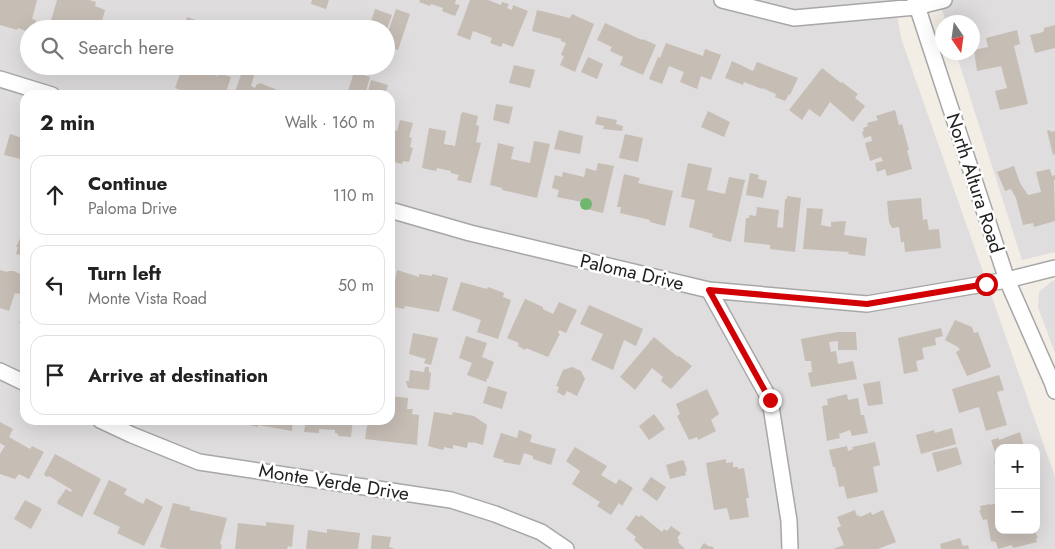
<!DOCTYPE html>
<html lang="en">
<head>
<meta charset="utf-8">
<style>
  body { margin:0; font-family:Jost,sans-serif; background:#f2f2f2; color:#222 }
  .controls { position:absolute; right:15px; bottom:15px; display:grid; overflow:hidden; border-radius:10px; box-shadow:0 5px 20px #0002 }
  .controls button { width:45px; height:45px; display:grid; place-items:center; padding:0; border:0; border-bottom:1px solid #e0e0e0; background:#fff; color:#222; font:25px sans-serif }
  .compass { position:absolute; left:935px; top:15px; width:45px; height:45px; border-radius:50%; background:#fff; box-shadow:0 5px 20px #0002; rotate:167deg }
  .stop { position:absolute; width:15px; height:15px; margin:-11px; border:4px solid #d10005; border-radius:50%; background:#fff }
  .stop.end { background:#d10005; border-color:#fff; box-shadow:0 1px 5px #0008 }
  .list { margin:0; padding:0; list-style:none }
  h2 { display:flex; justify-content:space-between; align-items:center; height:65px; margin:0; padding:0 20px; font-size:21px }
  h2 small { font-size:16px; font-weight:400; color:#767676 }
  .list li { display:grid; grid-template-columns:32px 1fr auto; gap:15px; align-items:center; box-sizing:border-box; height:80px; margin:0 10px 10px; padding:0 10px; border:1px solid #e0e0e0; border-radius:15px }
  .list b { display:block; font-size:19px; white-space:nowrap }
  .list p { margin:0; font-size:16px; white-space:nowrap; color:#767676 }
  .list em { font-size:16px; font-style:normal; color:#767676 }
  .icon { flex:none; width:28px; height:28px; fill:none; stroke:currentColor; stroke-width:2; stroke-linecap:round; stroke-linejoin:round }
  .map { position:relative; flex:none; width:1055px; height:549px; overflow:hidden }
  .search { position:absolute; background:#fff; box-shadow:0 5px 20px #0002; left:20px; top:20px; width:375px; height:55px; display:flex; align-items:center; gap:12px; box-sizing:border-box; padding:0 18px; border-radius:28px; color:#767676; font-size:19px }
  .panel { position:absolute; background:#fff; box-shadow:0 5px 20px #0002; left:20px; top:90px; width:375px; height:335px; border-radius:15px }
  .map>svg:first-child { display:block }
  .residential { fill:#dfdddd; fill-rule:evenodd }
  .building { fill:#c6bdb5 }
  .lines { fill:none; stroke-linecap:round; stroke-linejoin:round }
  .street-casing { stroke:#a7a7a7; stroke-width:18 }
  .street { stroke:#fff; stroke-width:15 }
  .tree { fill:#6fb76e }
  .route { stroke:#d10005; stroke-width:6 }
  .labels { text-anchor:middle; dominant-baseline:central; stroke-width:5; stroke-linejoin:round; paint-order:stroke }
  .street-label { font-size:19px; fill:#202020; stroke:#fff }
</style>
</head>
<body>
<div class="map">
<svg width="1055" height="549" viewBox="0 0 1055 549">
  <rect width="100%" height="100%" fill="#f2eee6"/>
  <path class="residential" d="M0 0H894L902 41 1055 477V549H0ZM29 29H386V66H29ZM25 95H390V420H25ZM999 448H1036V530H999Z
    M939 0H1055V252L1022 260 956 53 972 52V22H946Z
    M1055 280V353L1038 307 1039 292 1052 281Z"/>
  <path class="building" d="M0 0H37L32 19 36 20 34 29H29V32L18 28 17 30 0 25Z
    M57 0H89L96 2 95 6 105 10 100 29 45 28 47 23 50 24Z
    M312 0H329L326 9 311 4Z
    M420 0H456L455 4 460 5 455 16 442 11 443 8 431 4 430 6 419 2Z
    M470 0H488L501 5 502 2 509 4 507 8 512 10 513 5 528 11 513 47 503 43 501 47 490 43 492 38 473 31 470 40 457 35Z
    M375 9 392 15 387 29 369 27Z
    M396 9 410 14 398 50 386 46V38Z
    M537 10 570 18 572 14 594 24 575 72 560 65 564 56 561 55 566 43 561 41V39L532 31Z
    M187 17 210 25 209 29H183Z
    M605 23 642 40 643 39 656 45 643 75 620 65 623 57 610 51 612 47 597 40Z
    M116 25 127 28V29H115Z
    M1055 25V48L1035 53 1030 35 1040 33 1044 31V28Z
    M1017 30 1020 44 1014 46 1028 104 1000 110 995 91 1007 88 1001 66 977 71 974 50 988 47 986 38Z
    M666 43 703 56 705 49 721 55 711 80 701 76 697 89 680 82 684 72 669 66 662 84 649 79 658 57 660 58Z
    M588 57 603 64 597 79 581 72Z
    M732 61 753 71 757 62 798 78 790 95 789 94 785 101 775 97 776 94 762 88V89L744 82 743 85 725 78Z
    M514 65 535 70 530 88 509 83Z
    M140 66H165L162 74Z
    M183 66H190L218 76 219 73 231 77 225 95H194L175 88Z
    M244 66H257L251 86 255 88 257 84H259L260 83 290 95H234Z
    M822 68 841 83 842 82 858 94 855 98 865 106 853 122 830 102 820 117 809 109 802 120 789 110Z
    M354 72 370 77 365 95 347 94Z
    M371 80 388 85 385 95H367Z
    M496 104 513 107 509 124 493 120Z
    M895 110 899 125 902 124 909 150H907L912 169 887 176 885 169 877 172 875 163 883 161 881 157 870 161 865 143 872 141 871 136 864 138 862 132 864 131 863 128 868 126 867 123 878 120 876 116Z
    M708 111 730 122 724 137 701 127Z
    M463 112 478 116 476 125 479 126V128L476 142 481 143 471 183 457 180 459 175 451 173V171L437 168 436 171 422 168 429 128 446 131 444 144 455 146 461 114Z
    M597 116 617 120 616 124 623 126 622 131 603 129 604 126 595 124Z
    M400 120 413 123 409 137 412 138 410 147 413 148 409 162 403 161 402 164 390 161V130L397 131Z
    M559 130 583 136 580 154 554 149Z
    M1050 130 1051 132 1055 131V154L1053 155 1047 131Z
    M10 134 25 139V160L4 155Z
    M625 134 643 138 638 162 619 158Z
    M534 141 550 144 537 198 502 190V188L490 185 498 143 514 147 511 159 530 163Z
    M598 163 614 166 603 213 586 209 587 203 557 197 559 190 552 188 555 175 562 177 563 172 584 177 586 168 596 171Z
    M688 163 712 168 707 190 725 194 729 177 745 180 731 242 712 237 713 234 689 227 695 200 681 197Z
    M1014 166 1020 183 1028 195 1041 192 1036 172 1050 169 1052 176 1055 175V180H1054L1055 221 1034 227 1033 223 1023 225 1016 198 1011 189 1005 191 997 172Z
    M750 173 759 175 758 179 767 181 763 198 746 195Z
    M624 174 640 178 638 183 673 191 665 226 650 222V220L620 213 621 207H617Z
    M787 196 801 198 795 252 770 249V245L744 242 746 218H749V215L756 216 757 207 779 210 777 227 783 228 785 199H787Z
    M921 198 923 220 927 219 929 230 939 229 941 248 905 252 904 242H901L899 227 892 228 889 222 887 201Z
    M807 208 823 209 821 225 831 227V222L846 221 844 235 867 238 865 256 848 254 849 252 803 249Z
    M21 236 25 237V256L16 254 18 247H16Z
    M0 270 7 272 8 271H14L25 277 20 294 15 293 9 311 0 308Z
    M397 270 419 277V274L432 276V274L448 278 439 312 405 306 404 309 390 306Z
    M461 282 487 289 488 287 504 293 503 297 511 300 498 339 477 332 481 320 452 310Z
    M525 299 543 307V309L553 314 559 302 577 310 566 333 559 330 558 333 560 334 548 357 526 348 525 350 518 346 519 344 517 342 507 338Z
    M589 305 643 329 636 346 624 340 613 370 591 360 603 334 580 324Z
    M25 310V326L19 323Z
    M955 320 972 327 974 333 978 332 991 367 967 376 956 352 960 350 958 347 945 340Z
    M941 328 943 336 935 338 936 345 922 348 924 359 916 361 918 371 904 374 898 338Z
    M838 332H856L857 350H838V341L829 342 831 352 836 351 838 364 853 361 857 379 811 387 808 373 814 371H812L811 361H812H805L801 339Z
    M413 333 438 338 431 365 424 363 426 359 409 354Z
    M466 336 487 343 482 357 494 362 488 379 487 378 486 382 467 375 472 363 459 358Z
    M654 337 678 357 679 356 692 366 671 389 661 381 663 377 652 368 635 390 620 377Z
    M425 367H429V372L431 373 429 390 408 388 406 381H409L410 370 424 372Z
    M572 367 581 371 585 379 577 396 567 391 564 396 557 392 559 387 556 386 563 370Z
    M999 375 1004 390 997 392 1007 425 986 431 979 407 959 413 952 389Z
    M880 381 883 404 868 406 863 384Z
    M488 386 507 392 502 409 483 403Z
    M707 389 719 414 711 420 716 431 698 440 697 437 689 440 677 416 680 414 676 404Z
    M847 394 848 400 858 398 861 415H864L868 433 852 436 850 430 839 434 840 438 827 441 822 406 828 405 827 399Z
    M390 396 408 398 407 409H413L412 414 419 415 417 445 365 439 368 420H390Z
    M434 412 452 415 453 412 474 416 487 425 483 445 473 442V443L468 442 467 448 453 445V449L444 447 443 450 428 446Z
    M654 414 665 429 649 440 639 426Z
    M245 420H293L292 431 258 425V427L245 424Z
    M306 420H353L351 437 338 436V434L335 433V430L319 429V433L304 432Z
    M0 422 13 429 9 437 30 449 32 446 44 452 29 479 19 474 15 479 0 474V454L5 446 0 443Z
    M952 428 956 444 921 454 916 435 934 430 935 433Z
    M519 430 532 435 530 442 556 449 551 465 533 459V456L524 453 520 465 503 462 504 460 493 457 501 433 517 438Z
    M1020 432 1024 447 999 448V451L995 452 991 440 999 438V440Z
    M875 442 880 465 873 467 878 492 847 499 844 486 839 487 835 467H833L829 450 847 446 848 451 853 449 852 447Z
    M575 447 607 466 601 475 616 484 619 479 633 488 622 506 619 503 611 515 597 506 600 502 572 484 580 471 566 461Z
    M957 447 962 464 937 472 932 453Z
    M55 454 101 479 82 517 58 504 57 502 66 489 71 492 72 490 49 476 48 477 45 476 44 474Z
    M726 459V463L733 462V467H738V469L744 468 749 498H746L749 517 730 520 727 508 714 510 706 463Z
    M999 459V476H998L994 461Z
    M682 460 684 461 687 471 685 472 686 475 670 479 666 465Z
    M651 477 666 487 657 501 642 490Z
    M109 480 127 489 124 494 143 504 146 498 163 507 144 546 117 533 120 527 93 514Z
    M25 500 42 509 31 529 14 519Z
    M998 502 999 530H1025L1026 532 1034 530 1038 538 1036 539 1037 542 1013 548 1012 545 998 549 996 542 991 541 987 519 983 520 979 510H981L980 506 990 504 991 505Z
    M173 503 190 507V510L227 518 220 544 222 545 221 549H168L160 547Z
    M855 510 857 516 859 515 860 517 871 512 872 515 883 510 896 542 878 549H833L844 545 837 528 841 526 837 517Z
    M636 515 639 517 641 515 662 532 664 529 667 531 671 526 681 533 677 538 679 540 678 542 685 549H644L634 540 636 537 626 529Z
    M266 522 294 525 292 547 288 546 287 549H235L238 523 266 526Z
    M327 529 360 533 358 549H306L308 530 327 533Z
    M372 535 391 537 389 547 395 549H371Z
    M960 538 963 546 968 545 969 549H941L940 544Z
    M704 543 710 547 711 546 715 549H700Z"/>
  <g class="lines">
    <defs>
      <path id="street" d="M722 0 794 18 916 7 944 0
        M915 0 1007 280 1052 382 1055 391
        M0 79 52 95
        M390 210 470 233 709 290 867 304 1007 280 1055 268
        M709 290 770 400 789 521 790 549
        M0 371 25 383
        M100 420 132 435 199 462 451 500 495 514 541 532 566 549"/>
    </defs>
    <use href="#street" class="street-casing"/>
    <use href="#street" class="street"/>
  </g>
  <circle class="tree" cx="586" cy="204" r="6"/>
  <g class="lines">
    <path class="route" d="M770 400 709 290 867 304 986 284"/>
  </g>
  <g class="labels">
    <g class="street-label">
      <text transform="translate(975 183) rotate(72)">North Altura Road</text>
      <text transform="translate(632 272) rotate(13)">Paloma Drive</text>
      <text transform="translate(334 482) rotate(9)">Monte Verde Drive</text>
    </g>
  </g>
</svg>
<div class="controls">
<button>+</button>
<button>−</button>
</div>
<svg class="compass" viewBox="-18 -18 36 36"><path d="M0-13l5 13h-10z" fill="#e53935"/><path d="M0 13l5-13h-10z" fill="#767676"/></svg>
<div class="stop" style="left:986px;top:284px"></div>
<div class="stop end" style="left:770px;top:400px"></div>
<div class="search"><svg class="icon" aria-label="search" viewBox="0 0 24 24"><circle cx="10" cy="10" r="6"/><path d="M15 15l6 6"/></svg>Search here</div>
<section class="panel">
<h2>2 min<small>Walk · 160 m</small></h2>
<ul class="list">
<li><svg class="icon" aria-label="ahead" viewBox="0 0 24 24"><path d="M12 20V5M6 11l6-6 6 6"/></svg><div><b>Continue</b><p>Paloma Drive</p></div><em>110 m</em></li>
<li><svg class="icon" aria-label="left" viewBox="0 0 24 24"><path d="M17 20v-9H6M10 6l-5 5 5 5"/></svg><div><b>Turn left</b><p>Monte Vista Road</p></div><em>50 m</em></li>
<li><svg class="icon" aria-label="arrive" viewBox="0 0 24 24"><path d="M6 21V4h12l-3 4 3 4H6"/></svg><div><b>Arrive at destination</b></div></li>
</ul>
</section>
</div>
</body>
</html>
